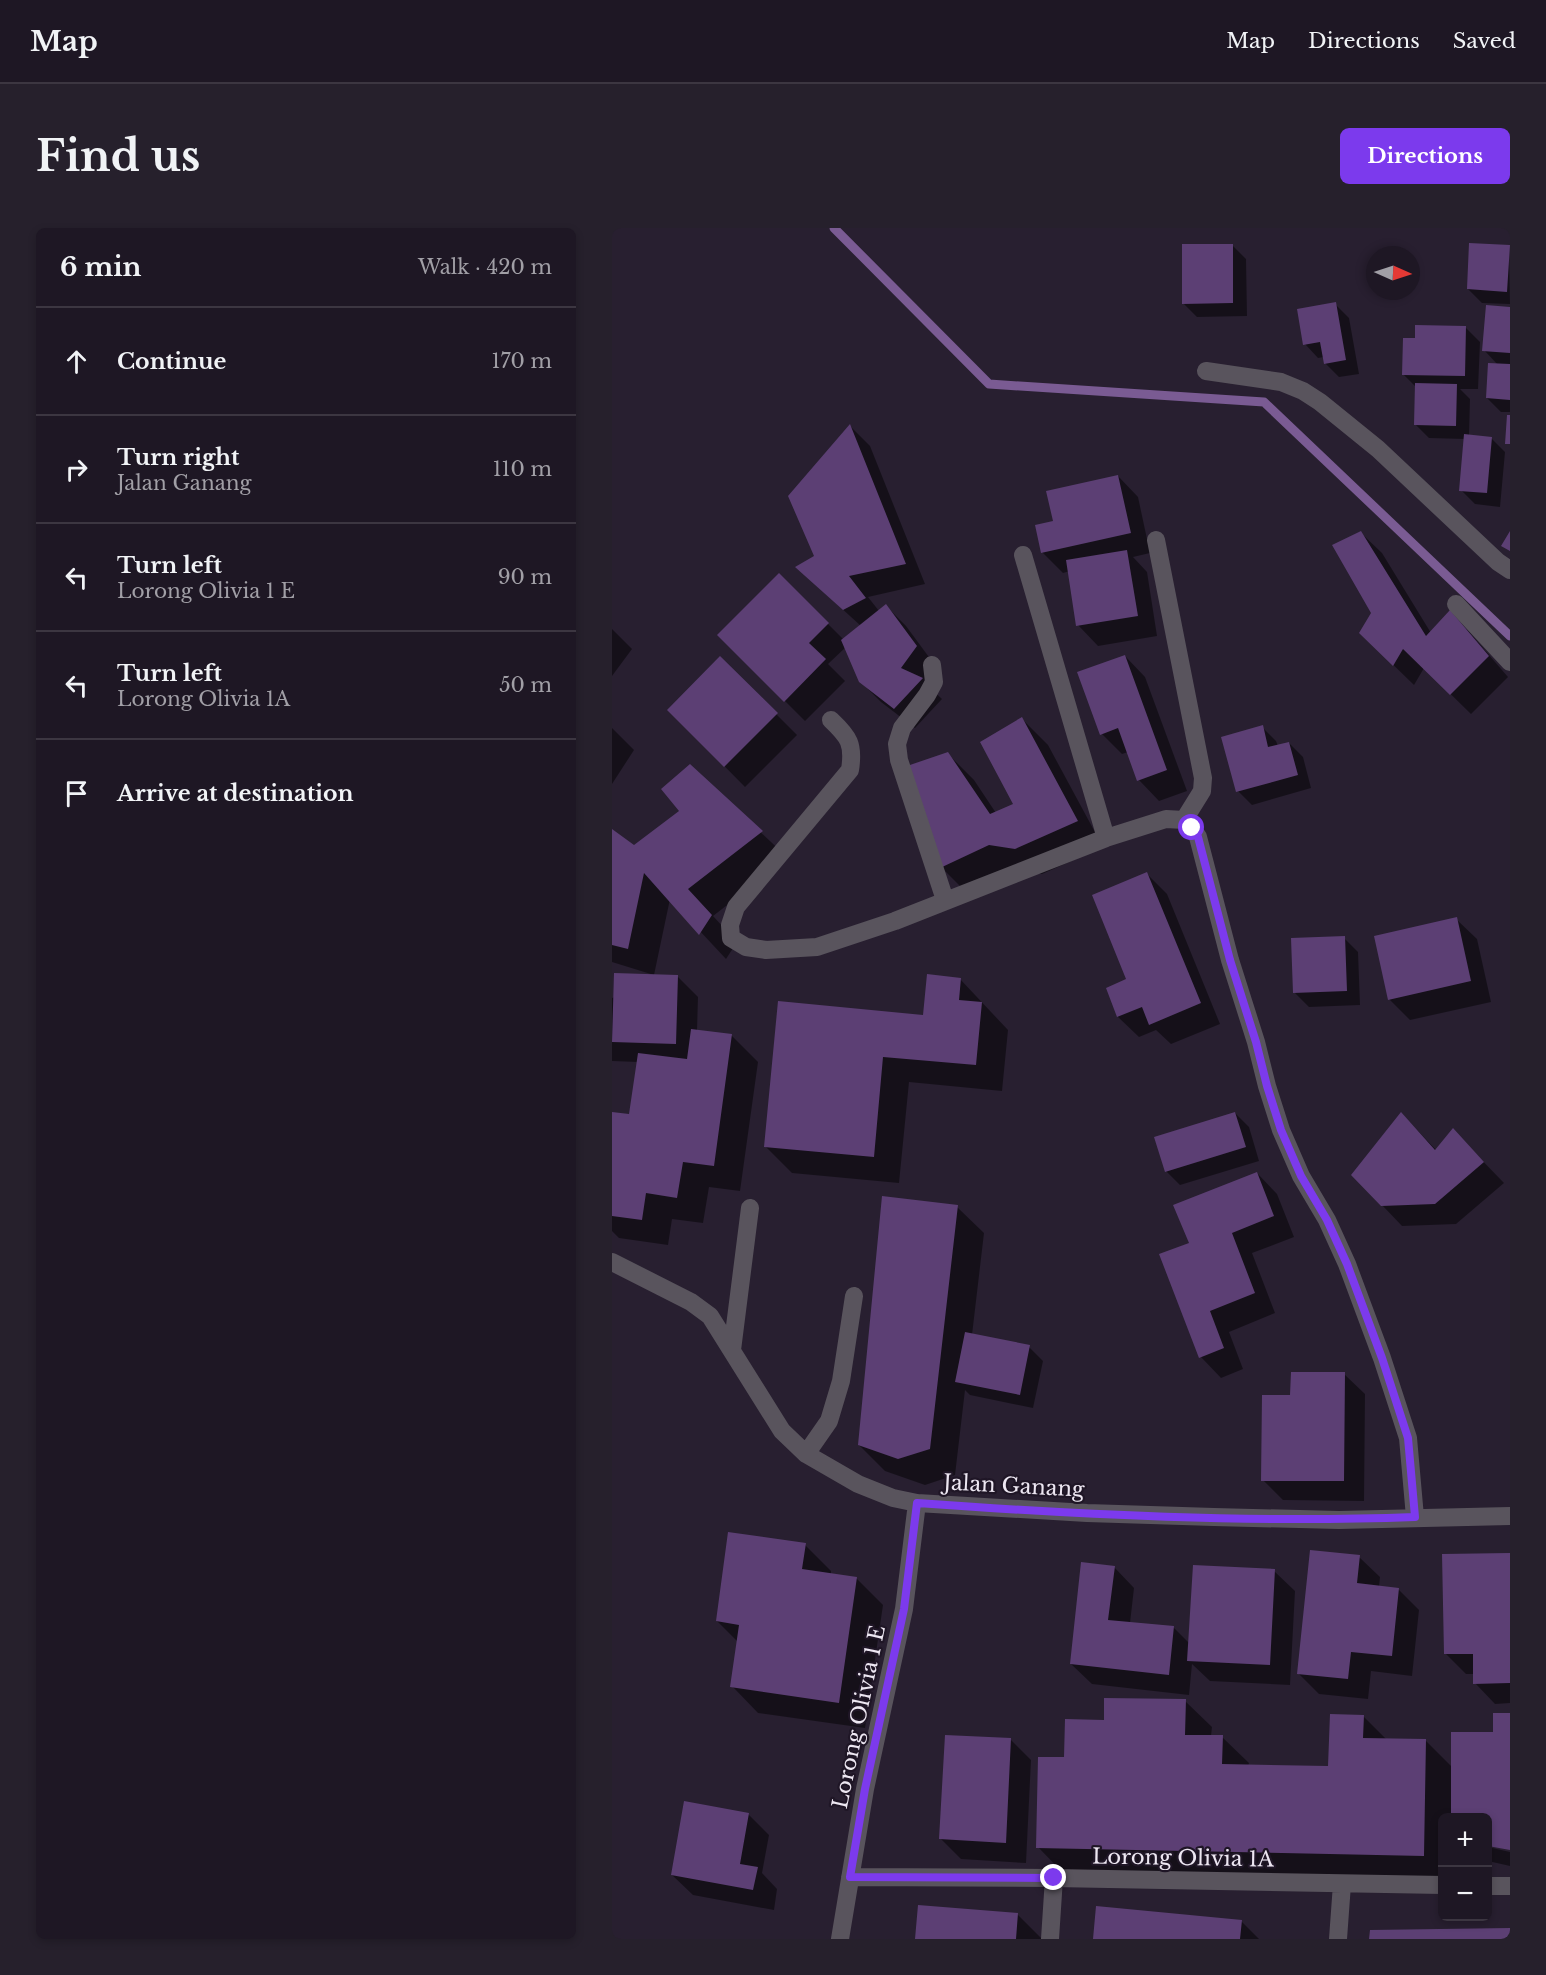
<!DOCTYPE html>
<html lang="en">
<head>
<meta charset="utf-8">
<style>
  body { margin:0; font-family:"Libre Baskerville",serif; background:#26202c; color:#f1f3f6 }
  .controls { position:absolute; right:18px; bottom:18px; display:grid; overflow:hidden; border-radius:9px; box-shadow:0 3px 9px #0003 }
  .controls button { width:54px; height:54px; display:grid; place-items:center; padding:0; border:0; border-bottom:2px solid #3c3641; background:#1e1724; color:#f1f3f6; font:30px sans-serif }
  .compass { position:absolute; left:754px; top:18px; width:54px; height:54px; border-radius:50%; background:#1e1724; box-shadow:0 3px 9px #0003; rotate:93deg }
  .stop { position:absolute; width:18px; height:18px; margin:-14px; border:4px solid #7c3aed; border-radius:50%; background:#fff }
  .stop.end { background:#7c3aed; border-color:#fff; box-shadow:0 2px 6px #0008 }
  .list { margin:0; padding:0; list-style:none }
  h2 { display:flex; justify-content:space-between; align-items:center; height:78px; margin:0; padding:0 24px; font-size:26px }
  h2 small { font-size:20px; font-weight:400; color:#a19fa6 }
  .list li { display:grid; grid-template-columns:39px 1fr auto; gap:18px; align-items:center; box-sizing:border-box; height:108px; padding:0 24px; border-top:2px solid #3c3641 }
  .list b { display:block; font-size:22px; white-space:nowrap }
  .list p { margin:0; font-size:20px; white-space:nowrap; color:#a19fa6 }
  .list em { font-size:20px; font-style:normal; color:#a19fa6 }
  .icon { flex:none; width:33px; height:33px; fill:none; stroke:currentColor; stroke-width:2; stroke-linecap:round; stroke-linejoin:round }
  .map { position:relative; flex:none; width:898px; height:1711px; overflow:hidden; border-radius:9px }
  header { display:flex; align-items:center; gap:36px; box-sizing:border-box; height:84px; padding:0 30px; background:#1e1724; border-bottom:2px solid #3c3641 }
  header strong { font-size:28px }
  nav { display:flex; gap:33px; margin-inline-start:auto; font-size:21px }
  .intro { display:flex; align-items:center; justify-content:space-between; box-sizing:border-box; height:144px; padding:0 36px }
  h1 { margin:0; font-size:42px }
  .button { padding:15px 27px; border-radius:9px; background:#7c3aed; color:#fff; font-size:21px; font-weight:700 }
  main { display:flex; gap:36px; padding:0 36px }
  aside { flex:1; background:#1e1724; border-radius:9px; box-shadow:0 3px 9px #0003 }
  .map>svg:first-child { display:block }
  .shadow { fill:#0007 }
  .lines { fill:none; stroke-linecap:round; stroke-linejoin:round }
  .stream { stroke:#7a5b93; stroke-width:9 }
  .building { fill:#5c3f74 }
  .minor { stroke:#59545d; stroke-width:18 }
  .route { stroke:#7c3aed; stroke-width:8 }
  .labels { text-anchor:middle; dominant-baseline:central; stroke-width:4.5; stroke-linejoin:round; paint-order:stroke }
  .street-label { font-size:21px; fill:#ede7f2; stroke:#1f1626 }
</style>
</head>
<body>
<header>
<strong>Map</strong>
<nav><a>Map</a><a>Directions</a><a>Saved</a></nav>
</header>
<div class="intro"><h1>Find us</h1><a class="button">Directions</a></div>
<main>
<aside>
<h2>6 min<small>Walk · 420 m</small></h2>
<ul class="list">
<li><svg class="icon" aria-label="ahead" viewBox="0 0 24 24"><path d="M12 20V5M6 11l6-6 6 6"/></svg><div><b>Continue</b></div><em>170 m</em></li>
<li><svg class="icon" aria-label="right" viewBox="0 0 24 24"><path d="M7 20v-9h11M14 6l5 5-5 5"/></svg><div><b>Turn right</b><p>Jalan Ganang</p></div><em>110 m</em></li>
<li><svg class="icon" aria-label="left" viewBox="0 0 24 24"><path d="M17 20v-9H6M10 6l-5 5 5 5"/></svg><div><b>Turn left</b><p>Lorong Olivia 1 E</p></div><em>90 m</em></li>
<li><svg class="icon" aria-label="left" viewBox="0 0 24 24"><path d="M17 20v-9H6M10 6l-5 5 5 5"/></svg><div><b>Turn left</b><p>Lorong Olivia 1A</p></div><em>50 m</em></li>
<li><svg class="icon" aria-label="arrive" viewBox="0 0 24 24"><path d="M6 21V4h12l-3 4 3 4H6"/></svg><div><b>Arrive at destination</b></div></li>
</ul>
</aside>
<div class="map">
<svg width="898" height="1711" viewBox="0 0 898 1711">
  <rect width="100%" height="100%" fill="#281f30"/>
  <path class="shadow" d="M620 17 634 31 635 88 585 89 571 75Z
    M897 18 898 76 870 75 856 61Z
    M723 76 737 90 747 146 727 149 713 135 712 129 706 130 693 116Z
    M875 79 898 81V184H889L875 170 886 137 872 122Z
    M854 100 868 114 866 161H848L858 171 857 208 879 210 893 224 888 279 863 276 849 262 853 211 817 210 803 196 804 159 791 146 804 112Z
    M238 198 258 218 313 356 256 369 267 383 274 378 294 398 325 440 313 455 330 471 303 500 269 474 248 453 234 419 216 436 233 453 193 493 107 407 167 347 232 412 249 398 206 359 204 329Z
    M506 248 526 269 538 325 521 329 535 344 545 408 486 418 466 397 458 343 451 345 430 324 443 294Z
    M749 305 770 325 819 405 838 384 858 405 896 449 859 486 812 440 802 457 769 425 761 385Z
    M0 401 20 421 0 448Z
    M513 428 533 449 575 563 547 573 527 552 516 524 510 526 490 506Z
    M108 430 185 507 133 559 57 482Z
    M410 491 436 517 491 619 430 646 403 643 355 665 329 639 336 526 362 552 384 585 403 576Z
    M650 499 664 513 666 518 677 515 691 529 699 560 640 577 626 563Z
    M0 500 22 522 0 556Z
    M78 538 176 630 101 688 125 714 114 731 58 671 42 747 0 734V603L22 619 69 583Z
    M535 646 555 666 608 796 559 816 544 802 527 809 506 789 496 761 516 752Z
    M844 691 865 711 879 774 798 792 778 772 764 710Z
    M732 710 746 724 748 777 697 779 683 765Z
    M66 749 86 769 85 803 120 808 146 834 128 963 97 959 91 995 60 991 56 1017 7 1010 0 1003V885L19 888 26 834 0 833V770Z
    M348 751 396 802 390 863 297 854 287 955 180 945 154 919 312 789Z
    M623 885 637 899 647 933 568 957 554 943Z
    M790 886 825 923H861L892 955 844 996 790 998 770 977Z
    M645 945 665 966 682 1009 640 1025 663 1085 617 1104 631 1141 609 1150 589 1129 578 1015Z
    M345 979 372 1005 360 1107 417 1119 431 1133 421 1180 358 1167 353 1162 343 1247 313 1257 273 1243 247 1217Z
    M732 1146 753 1166 752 1273 671 1272 651 1252 680 1168Z
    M193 1317 219 1343V1347L245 1351 271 1377 253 1500 146 1485 120 1458 126 1414 105 1393Z
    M898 1326V1475L883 1476 863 1455V1446H854L834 1426 832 1328Z
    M747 1329 768 1349 767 1359 787 1362 807 1382 800 1448 759 1443 756 1471 707 1466 686 1445Z
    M502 1339 522 1360 518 1395 562 1400 578 1416 662 1343 683 1363 678 1457 598 1453 580 1436 577 1467 480 1456 459 1436Z
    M573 1473 600 1499 599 1508 610 1509 637 1535 636 1538 718 1540 751 1488 775 1512 814 1513 840 1539 882 1506 883 1486H898V1621L876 1616V1590H831V1653L452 1646 426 1619 493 1494Z
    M399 1512 419 1532 414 1635 349 1631 329 1611Z
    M136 1586 157 1607 150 1645 165 1661 162 1682 81 1667 60 1647Z
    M876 1619 898 1624V1638L876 1633Z
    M406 1687 430 1711H304Z
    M629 1693 647 1711H482Z"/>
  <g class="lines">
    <path class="stream" d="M222 0 377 156 652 174 898 408"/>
  </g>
  <path class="building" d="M857 15 898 17 895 64 855 61Z
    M570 16H621V75L570 76Z
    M724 74 734 132 712 136 708 114 691 117 685 81Z
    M874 77 898 79V125L870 123Z
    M803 97 854 98 853 148 790 147 791 110H803Z
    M876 135 898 136V172L874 170Z
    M803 155 845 156 844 198 802 197Z
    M895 187H898V216H893Z
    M238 196 294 336 237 348 254 370 231 382 183 339 202 328 176 268Z
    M852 206 880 209 875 265 847 263Z
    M506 247 519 305 429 325 423 297 441 293 434 263Z
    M749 303 814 408 838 382 877 428 838 467 791 421 781 438 747 405 759 385 720 317Z
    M898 303V323L889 318Z
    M515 322 526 388 464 398 454 332Z
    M167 345 217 395 197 415 214 431 172 474 105 407Z
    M274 376 305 418 289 440 311 450 282 481 247 454 229 412Z
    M513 427 555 542 525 553 506 500 488 507 465 444Z
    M108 428 166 485 112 539 55 482Z
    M410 489 466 593 403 621 377 617 328 640 295 538 336 524 378 586 401 576 368 514Z
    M651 497 656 519 677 514 686 547 624 564 609 509Z
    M78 536 151 603 76 661 100 687 87 707 32 645 16 721 0 717V601L22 617 67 583 49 561Z
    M535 644 589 775 537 797 530 779 505 789 494 760 514 751 480 667Z
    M845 689 859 753 776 772 762 708Z
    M733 708 735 763 681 765 679 710Z
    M2 745 66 747 64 816 0 814Z
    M315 746 349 750 347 772 370 774 364 837 271 829 262 929 152 919 166 773 311 787Z
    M79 801 120 806 102 938 71 934 65 970 34 965 30 992 0 988V884L17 886 26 825 75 831Z
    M623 884 634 919 553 944 542 909Z
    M789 884 823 922 841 900 872 934 823 976 769 978 739 947Z
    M645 944 662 988 620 1005 643 1065 598 1083 612 1120 587 1130 547 1026 577 1015 561 977Z
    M270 968 346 977 318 1221 286 1231 246 1217Z
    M353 1104 418 1117 408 1167 343 1154Z
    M679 1144H733L732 1253H649L650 1167H678Z
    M116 1304 194 1315 190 1341 245 1349 227 1475 118 1459 127 1397 104 1393Z
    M698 1322 748 1327 745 1355 787 1360 780 1428 739 1424 736 1451 685 1446Z
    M898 1325V1455L861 1456V1426H832L830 1326Z
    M469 1334 503 1338 496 1392 562 1398 557 1447 458 1436Z
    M581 1337 663 1341 658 1437 575 1433Z
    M492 1470 574 1471 573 1507H611L610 1536 716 1538 718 1486 752 1487 751 1510 814 1511 812 1628 424 1620 426 1529H452L453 1491 492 1492Z
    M881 1485H898V1622L876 1618V1590H839V1504H881Z
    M333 1507 399 1510 394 1615 327 1611Z
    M72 1573 137 1585 128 1636 146 1639 141 1662 59 1647Z
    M306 1677 406 1685 404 1711H303Z
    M484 1678 630 1692 628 1711H481Z
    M898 1700V1711H757L758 1702Z"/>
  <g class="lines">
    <path class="minor" d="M594 143 669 154 691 163 708 174 766 221 886 334 898 342
      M544 312 591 550 590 563 572 592
      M411 327 494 610
      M844 376 898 434
      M320 437 322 454 315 467 290 500 285 516 287 532 333 672
      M219 492C237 509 242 516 238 542L124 679 118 697 119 710 134 719 154 722 205 719 283 693 494 610 554 591 572 592 580 600 586 609 618 732 644 814 655 858 669 902 689 948 715 992 735 1036 770 1130 796 1210 803 1289
      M0 1034 79 1074 98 1088 170 1203 194 1226 246 1256 281 1270 305 1275 475 1285 602 1289 727 1292 898 1288
      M120 1122 138 980
      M194 1226 217 1193 229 1153 242 1068
      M238 1649 442 1650 831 1657
      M876 1658H898
      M228 1711 253 1561 292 1381 305 1275
      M438 1711 442 1650
      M726 1711 730 1656"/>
  </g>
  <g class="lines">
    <path class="route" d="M442 1650 238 1649 253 1561 292 1381 305 1275C470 1287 637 1295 803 1289L796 1210 770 1130 735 1036 715 992 689 948 669 902 655 858 644 814 618 732 586 609 580 600"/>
  </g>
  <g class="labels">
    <g class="street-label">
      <text transform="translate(402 1258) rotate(3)">Jalan Ganang</text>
      <text transform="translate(247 1489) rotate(-78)">Lorong Olivia 1 E</text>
      <text transform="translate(571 1630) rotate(1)">Lorong Olivia 1A</text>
    </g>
  </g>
</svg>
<div class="controls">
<button>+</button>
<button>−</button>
</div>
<svg class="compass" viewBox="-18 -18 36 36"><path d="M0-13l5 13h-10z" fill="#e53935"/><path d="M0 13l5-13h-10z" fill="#a19fa6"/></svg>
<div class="stop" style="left:580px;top:600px"></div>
<div class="stop end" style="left:442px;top:1650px"></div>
</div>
</main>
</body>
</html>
